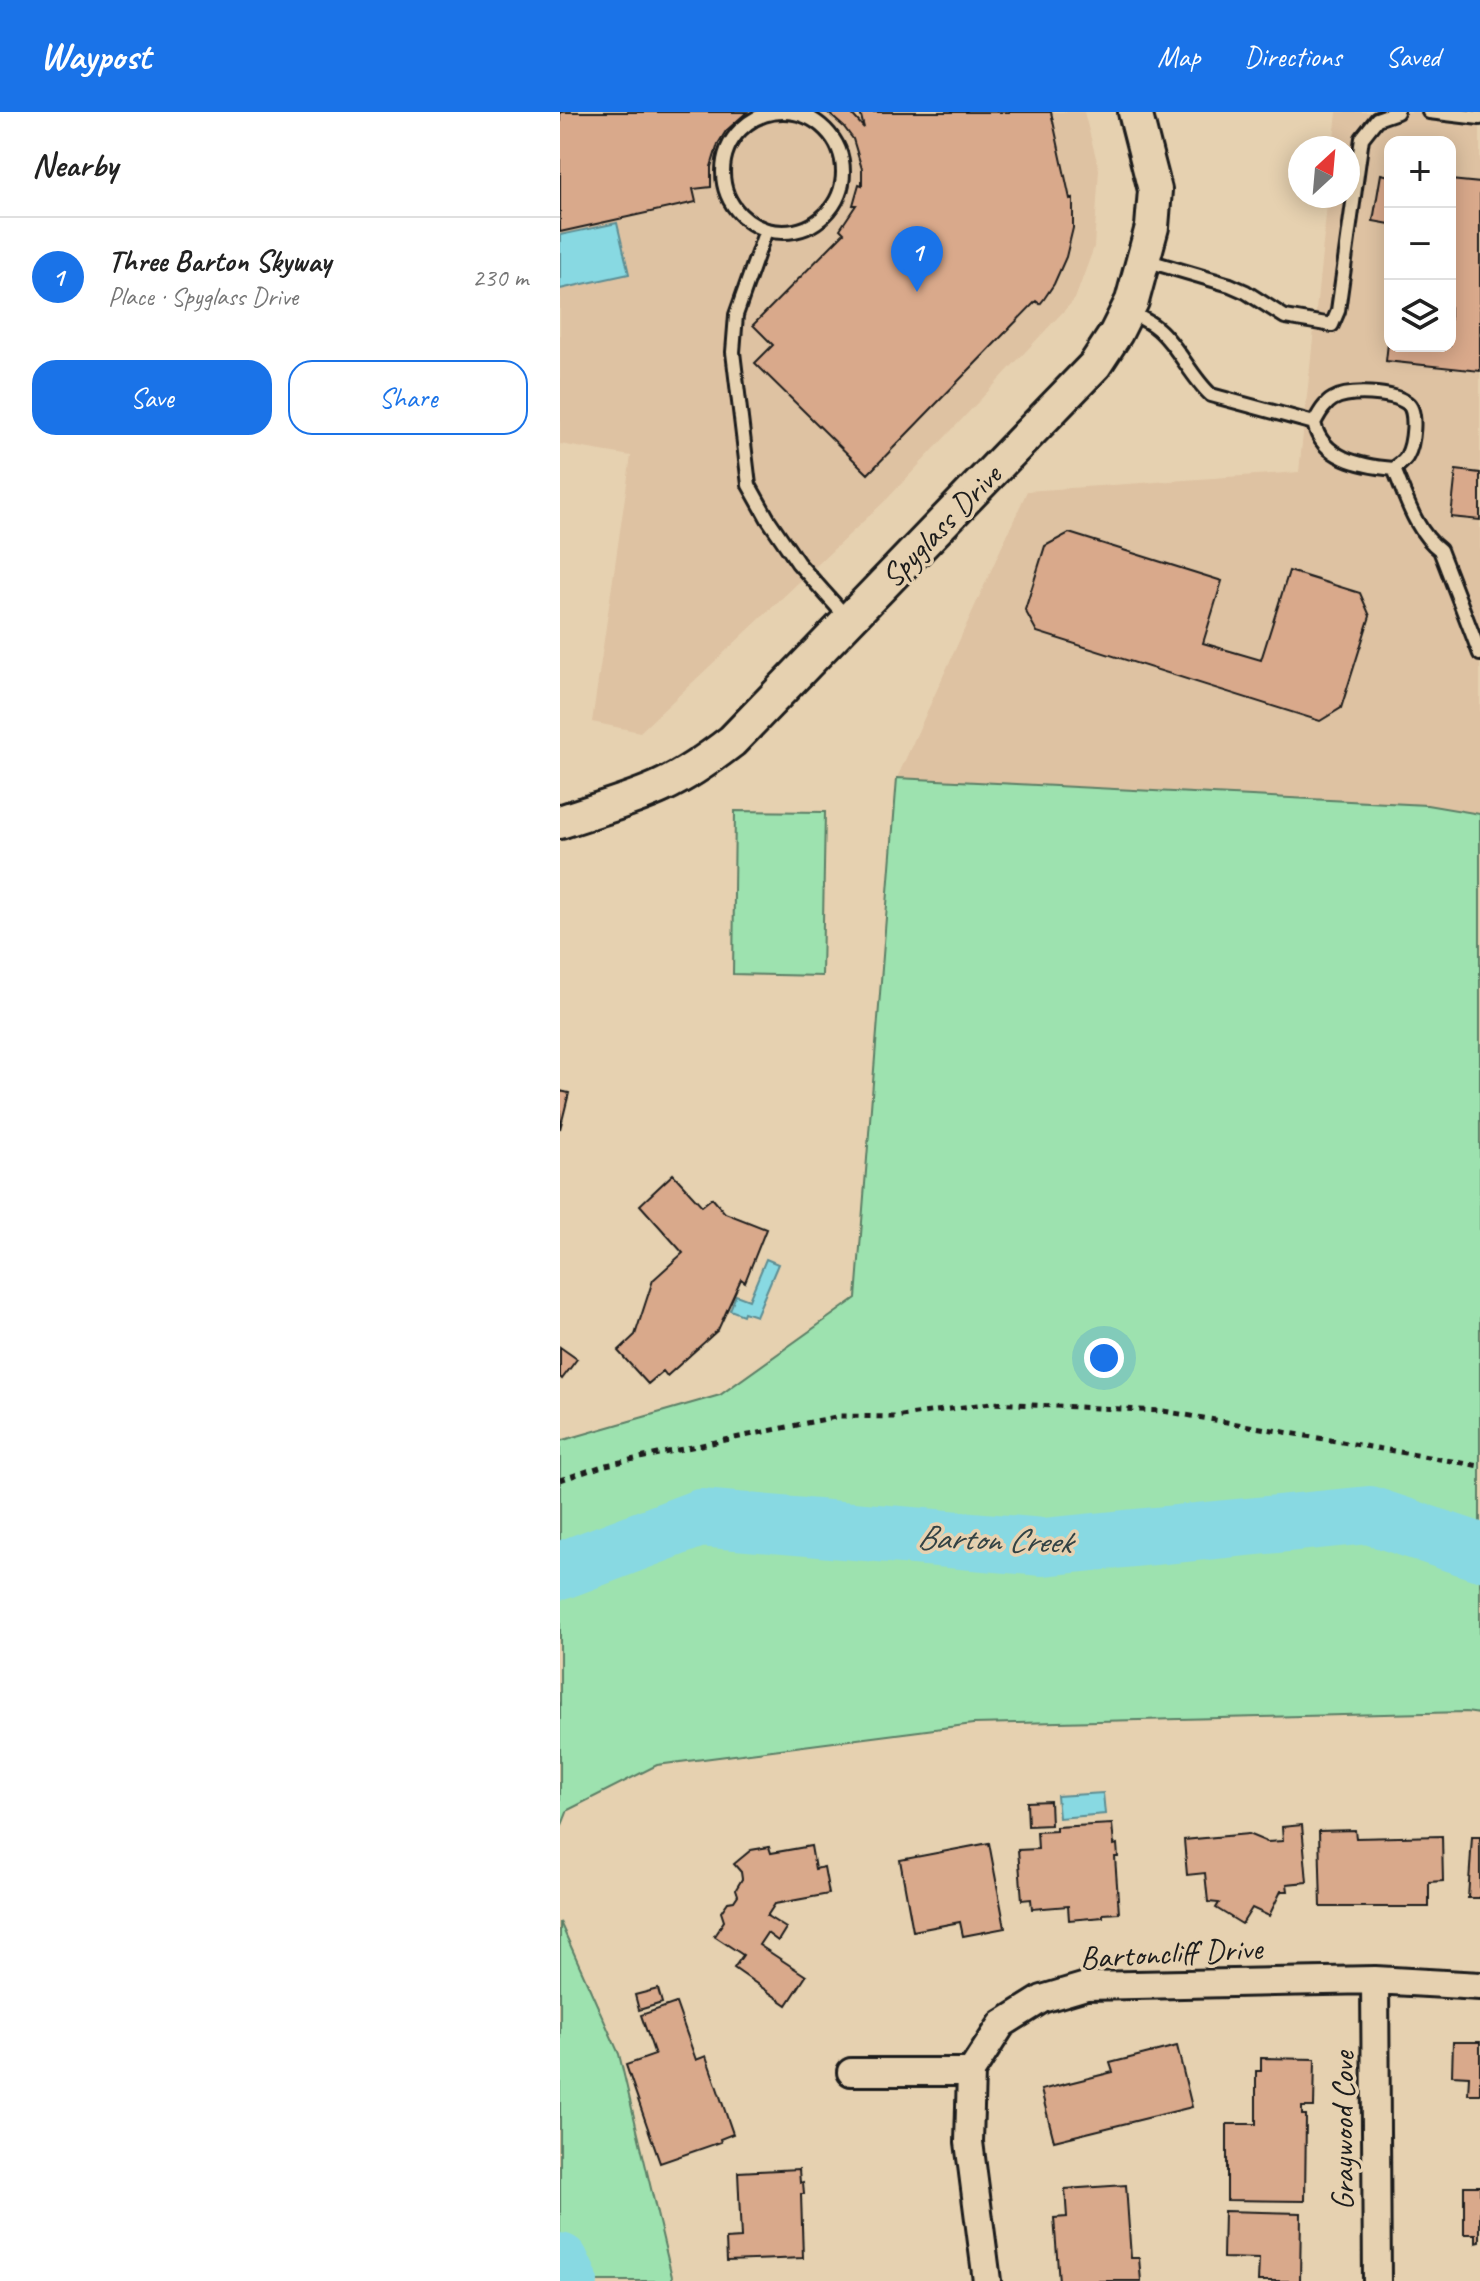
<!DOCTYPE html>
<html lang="en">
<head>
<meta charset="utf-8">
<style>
  body { margin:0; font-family:Caveat,sans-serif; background:#f6f6f6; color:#222 }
  .controls { position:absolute; right:24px; top:24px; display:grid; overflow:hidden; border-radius:16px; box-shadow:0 4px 20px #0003 }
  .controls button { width:72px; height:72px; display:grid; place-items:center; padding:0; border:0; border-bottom:2px solid #e0e0e0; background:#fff; color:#222; font:40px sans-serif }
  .compass { position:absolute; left:728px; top:24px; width:72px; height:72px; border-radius:50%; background:#fff; box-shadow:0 4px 20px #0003; rotate:26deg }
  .you { position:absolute; left:544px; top:1246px; width:28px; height:28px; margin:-20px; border:6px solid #fff; border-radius:50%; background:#1a73e8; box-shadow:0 0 0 12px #1a73e833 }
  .badge { display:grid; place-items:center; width:52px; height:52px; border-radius:50%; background:#1a73e8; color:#fff; font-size:26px; font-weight:700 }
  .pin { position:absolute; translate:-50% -66px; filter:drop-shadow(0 2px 4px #0008) }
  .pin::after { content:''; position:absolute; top:42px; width:28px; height:24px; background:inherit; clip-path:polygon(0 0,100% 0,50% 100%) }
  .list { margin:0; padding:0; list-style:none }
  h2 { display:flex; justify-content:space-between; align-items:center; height:104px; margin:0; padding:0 32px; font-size:34px }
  h2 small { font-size:26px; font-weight:400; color:#767676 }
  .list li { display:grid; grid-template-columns:52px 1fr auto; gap:24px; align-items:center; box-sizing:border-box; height:120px; padding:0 32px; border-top:2px solid #e0e0e0 }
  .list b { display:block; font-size:30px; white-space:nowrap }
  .list p { margin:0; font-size:26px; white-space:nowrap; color:#767676 }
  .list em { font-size:26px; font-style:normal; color:#767676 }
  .actions { display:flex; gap:16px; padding:24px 32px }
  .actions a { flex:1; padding:18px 0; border:2px solid #1a73e8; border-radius:24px; text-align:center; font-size:28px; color:#1a73e8 }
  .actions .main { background:#1a73e8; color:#fff }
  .icon { flex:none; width:44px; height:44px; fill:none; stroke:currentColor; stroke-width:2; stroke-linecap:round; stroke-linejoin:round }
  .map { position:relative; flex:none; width:920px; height:2169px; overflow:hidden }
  header { display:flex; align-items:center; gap:48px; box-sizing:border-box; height:112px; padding:0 40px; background:#1a73e8; color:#fff }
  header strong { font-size:38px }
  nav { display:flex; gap:44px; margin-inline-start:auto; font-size:28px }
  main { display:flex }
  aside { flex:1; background:#fff }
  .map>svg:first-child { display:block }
  .built { fill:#dec2a2; fill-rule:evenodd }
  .green { fill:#9de2af; stroke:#5c7f66; stroke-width:2 }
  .water { fill:#88d9e2; stroke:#5d8d93; stroke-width:2 }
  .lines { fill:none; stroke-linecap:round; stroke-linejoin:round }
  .river { stroke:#88d9e2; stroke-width:58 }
  .building { fill:#d9a98b; stroke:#1c1c1c; stroke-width:2 }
  .service-casing { stroke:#1c1c1c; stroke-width:18 }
  .minor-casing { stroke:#1c1c1c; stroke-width:32 }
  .tertiary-casing { stroke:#1c1c1c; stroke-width:38 }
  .path { stroke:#1c1c1c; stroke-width:5; stroke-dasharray:6 6; stroke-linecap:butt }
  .service { stroke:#e6d1b0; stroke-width:12 }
  .minor { stroke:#e6d1b0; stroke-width:26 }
  .tertiary { stroke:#e6d1b0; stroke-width:32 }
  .labels { text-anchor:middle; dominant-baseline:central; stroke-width:7; stroke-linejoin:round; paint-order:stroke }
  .street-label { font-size:32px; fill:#1c1c1c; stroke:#e6d1b0 }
  .water-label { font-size:34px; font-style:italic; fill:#324244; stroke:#e6d1b0 }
</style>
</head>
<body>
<header>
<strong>Waypost</strong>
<nav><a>Map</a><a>Directions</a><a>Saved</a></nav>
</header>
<main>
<aside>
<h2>Nearby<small></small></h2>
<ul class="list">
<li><span class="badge">1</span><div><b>Three Barton Skyway</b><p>Place · Spyglass Drive</p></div><em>230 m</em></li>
</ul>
<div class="actions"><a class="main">Save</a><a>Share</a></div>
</aside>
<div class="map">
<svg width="920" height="2169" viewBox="0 0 920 2169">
  <rect width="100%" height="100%" fill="#e6d1b0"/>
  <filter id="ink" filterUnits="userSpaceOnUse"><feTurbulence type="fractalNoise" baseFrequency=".0125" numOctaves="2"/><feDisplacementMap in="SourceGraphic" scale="16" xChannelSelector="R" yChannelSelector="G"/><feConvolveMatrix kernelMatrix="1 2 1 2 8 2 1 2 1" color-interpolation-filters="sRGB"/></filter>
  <g filter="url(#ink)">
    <path class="built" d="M0 0H524L539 57 534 135 515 187 327 387 80 620 32 610 71 344 0 332Z
      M777 0H920V702L867 693 337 666 467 379 739 360 768 84H788V36H773ZM830 30H890V234H830Z"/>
    <path class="green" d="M337 666 867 693 920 702V1602L906 1600 413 1612 97 1653 8 1698 0 1718V1329L160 1283 296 1186Z
      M175 699 265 700 262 864 173 862Z
      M0 1810 59 1942 113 2169H0Z"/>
    <path class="water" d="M57 111 69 162 0 177V123Z
      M206 1147 218 1152 196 1204 184 1200 183 1203 170 1198 176 1183 189 1188Z
      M543 1681 545 1702 499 1706 497 1684Z"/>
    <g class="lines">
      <path class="river" d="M0 1459 140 1406 483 1435 809 1403 920 1440
        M0 2150 9 2169"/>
    </g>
    <path class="building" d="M0 0H187L166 19 158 32 151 55V75L133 77 136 90 0 120Z
      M267 0H290L304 16 300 0H491L510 87 513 86V116L506 145 494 172 484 187 480 192 476 189 308 362 195 251 213 233 193 213 284 121 280 117 296 93H293L299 72 302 73V57L293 27 284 15Z
      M821 62 830 64V112L813 109Z
      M890 68 920 71V259L826 249 830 213V234H890Z
      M896 358 920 361V408L891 405Z
      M509 421 662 469 643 531 701 548 729 459 800 481 810 504 781 596 760 609 477 520 465 498 485 434Z
      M0 979 9 981 0 1017Z
      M113 1062 142 1094 152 1086 165 1101 206 1117 185 1170 181 1167 158 1218 107 1264 103 1259 88 1272 58 1239 75 1223 93 1168 123 1141 80 1093Z
      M0 1235 17 1247 2 1267 0 1265Z
      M490 1689 491 1713 468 1714 467 1690Z
      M552 1712 554 1733 557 1732 558 1745H555L559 1801 543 1802V1805L509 1808 508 1794 472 1797 471 1787 462 1788 458 1738 478 1737 477 1720 496 1719V1715Z
      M742 1713 747 1770 727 1772 728 1779H721L709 1804 692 1796 682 1812 656 1796 659 1791 648 1790 645 1761 627 1763 624 1728 688 1722 707 1730 723 1729 722 1715Z
      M795 1718 796 1726 882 1724 883 1769 869 1770V1795H761L759 1719Z
      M912 1725H920V1786H908Z
      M429 1731 445 1816 403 1824 400 1810 353 1819 340 1748Z
      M251 1734 255 1757 264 1755 269 1782 215 1792 207 1804 226 1816 218 1829 207 1821 199 1833 246 1864 227 1893 174 1856 183 1843 154 1824 164 1809 161 1800 168 1790 174 1789 178 1783 176 1777 182 1767 181 1760 174 1752 191 1738 209 1735 211 1741Z
      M98 1877 102 1891 79 1898 75 1883Z
      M116 1891 136 1948 146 1944 173 2022 160 2027 161 2030 100 2051 66 1953 95 1943 81 1903Z
      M893 1930H920V1982H908L909 1964 892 1963Z
      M617 1934 632 1995 494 2029 481 1978 553 1960 550 1951Z
      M701 1946 755 1947 754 1995H742V2003H746L745 2089 667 2088V2012H696V1959H701Z
      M239 2057 240 2071 243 2070 244 2082H241L243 2146 167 2149 166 2127 181 2126 178 2060Z
      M566 2073 571 2146H579L581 2169H499L494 2106 507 2105 505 2077Z
      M904 2074H920V2130L916 2131V2122H904Z
      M664 2099 741 2101 740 2169H698L699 2147 663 2146Z"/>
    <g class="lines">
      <defs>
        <path id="service" d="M869 0 920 6
          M163 60a60 60 0 1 1 120 0a60 60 0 1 1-120 0Z
          M206 118 176 203 173 240 189 373 208 407 238 451 288 507
          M585 148 670 173 686 180 725 205 772 213 778 199 802 26 817 7 837 0
          M569 200C579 205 589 209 598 217 619 235 630 264 651 283L754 311
          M834 357C801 354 762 347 754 311 759 302 764 292 773 287 789 278 832 280 847 291 858 299 853 333 847 344 845 349 837 354 834 357 846 385 855 419 880 438L920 542"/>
        <path id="minor" d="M815 1868 817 2169
          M291 1960H411
          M411 1960 442 1912 482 1887 526 1874 815 1868 920 1874
          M411 1960 409 2030 427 2169"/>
        <path id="tertiary" d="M0 710C34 698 70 689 102 674 128 662 150 646 172 629L535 253 556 221 572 189 592 115 595 78 575 0"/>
      </defs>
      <use href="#service" class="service-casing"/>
      <use href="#minor" class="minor-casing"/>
      <use href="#tertiary" class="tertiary-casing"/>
      <path class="path" d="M0 1368 46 1353 280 1304 335 1305 431 1291 603 1299 920 1354"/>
      <use href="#service" class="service"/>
      <use href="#minor" class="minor"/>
      <use href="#tertiary" class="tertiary"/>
    </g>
  </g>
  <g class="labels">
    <g class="street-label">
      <text transform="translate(381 414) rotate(-46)">Spyglass Drive</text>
      <text transform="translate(611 1841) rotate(-3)">Bartoncliff Drive</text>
      <text transform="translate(782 2019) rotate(-90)">Graywood Cove</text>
    </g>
    <g class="water-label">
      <text transform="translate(434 1427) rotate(2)">Barton Creek</text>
    </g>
  </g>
</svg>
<div class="controls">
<button>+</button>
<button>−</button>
<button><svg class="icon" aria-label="layers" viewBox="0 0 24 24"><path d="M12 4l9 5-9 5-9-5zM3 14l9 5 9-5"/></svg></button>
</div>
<svg class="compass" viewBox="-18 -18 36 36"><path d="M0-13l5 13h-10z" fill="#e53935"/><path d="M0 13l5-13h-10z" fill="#767676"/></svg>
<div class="you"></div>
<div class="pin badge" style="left:357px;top:180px">1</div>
</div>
</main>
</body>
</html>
